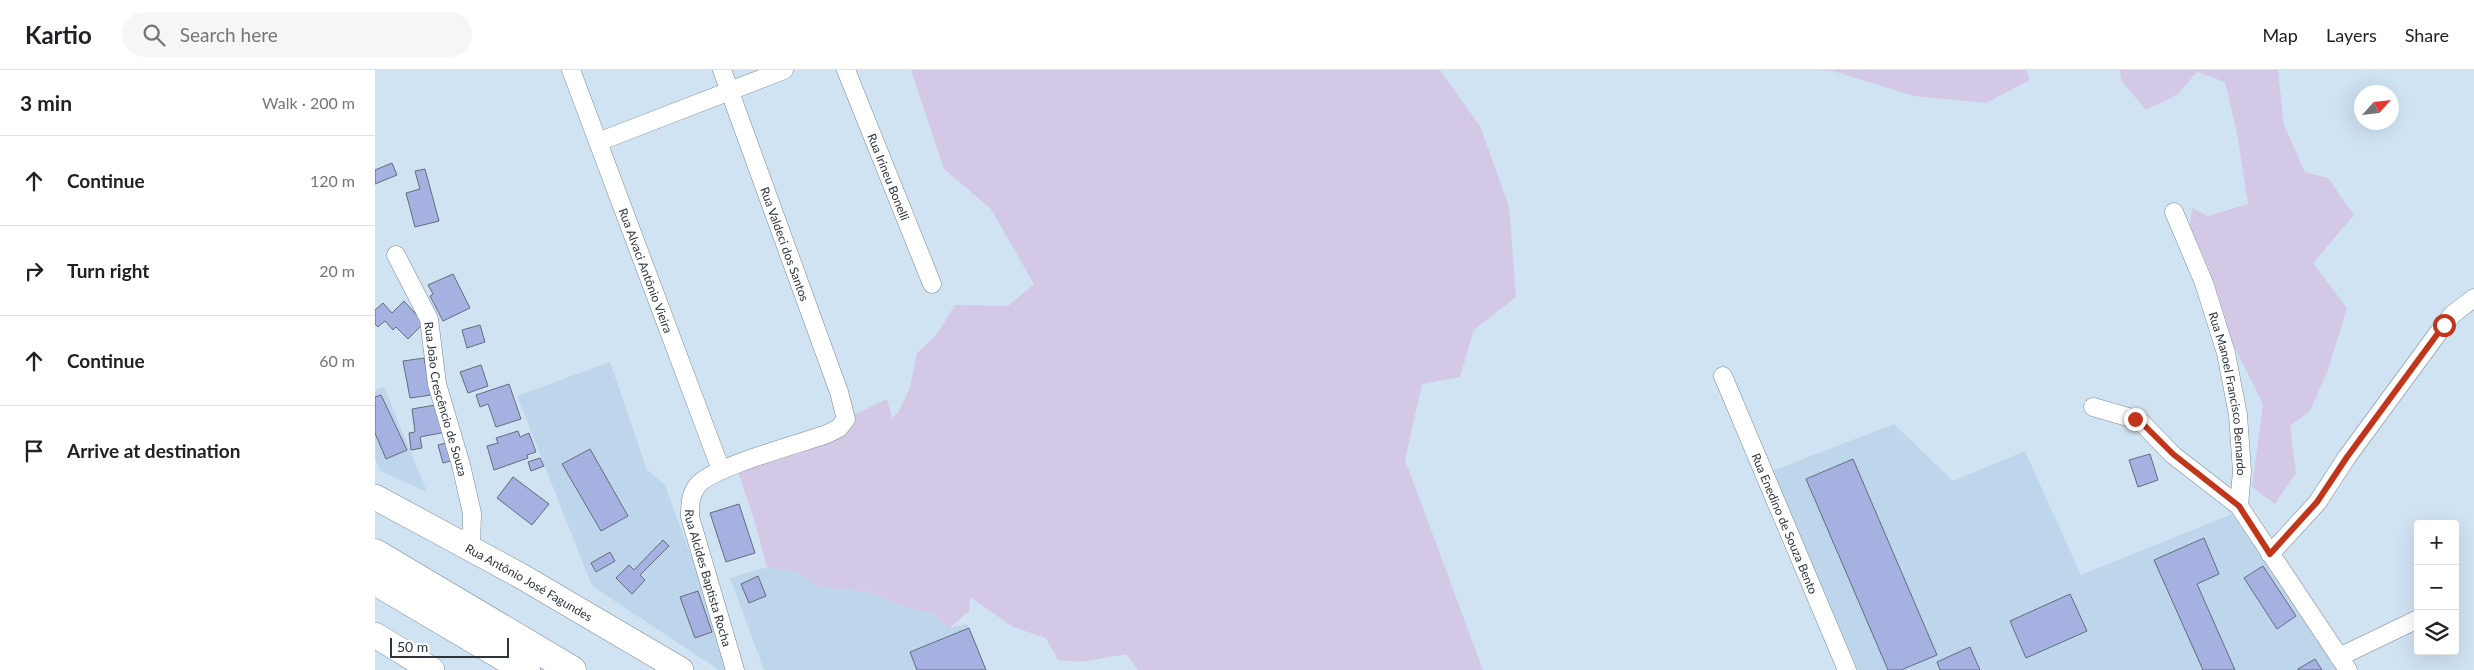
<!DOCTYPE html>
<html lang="en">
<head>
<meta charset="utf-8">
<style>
  body { margin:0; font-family:Lato,sans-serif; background:#f6f6f6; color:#202124 }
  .controls { position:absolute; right:15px; bottom:15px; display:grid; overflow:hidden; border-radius:5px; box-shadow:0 5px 20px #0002 }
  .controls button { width:45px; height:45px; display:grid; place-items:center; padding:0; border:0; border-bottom:1px solid #e0e0e0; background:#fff; color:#202124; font:25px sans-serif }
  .compass { position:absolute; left:1979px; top:15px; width:45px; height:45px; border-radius:50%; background:#fff; box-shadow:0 5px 20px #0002; rotate:63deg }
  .scale { position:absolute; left:15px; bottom:12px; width:119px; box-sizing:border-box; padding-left:5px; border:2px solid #2c3339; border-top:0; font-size:14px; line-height:18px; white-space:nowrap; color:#2c3339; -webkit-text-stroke:4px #fff; paint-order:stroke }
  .stop { position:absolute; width:15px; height:15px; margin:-11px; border:4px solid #c1361b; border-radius:50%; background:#fff }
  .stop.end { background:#c1361b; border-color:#fff; box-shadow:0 1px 5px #0008 }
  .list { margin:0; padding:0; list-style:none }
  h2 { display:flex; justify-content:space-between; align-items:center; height:65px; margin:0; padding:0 20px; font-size:21px }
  h2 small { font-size:16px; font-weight:400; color:#757577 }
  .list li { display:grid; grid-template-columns:32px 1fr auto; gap:15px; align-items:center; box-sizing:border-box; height:90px; padding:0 20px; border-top:1px solid #e0e0e0 }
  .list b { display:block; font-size:19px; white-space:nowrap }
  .list em { font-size:16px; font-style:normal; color:#757577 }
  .icon { flex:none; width:28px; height:28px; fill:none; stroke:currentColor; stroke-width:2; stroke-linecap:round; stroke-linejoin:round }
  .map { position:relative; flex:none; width:2099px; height:600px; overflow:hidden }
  header { display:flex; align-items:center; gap:30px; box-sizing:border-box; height:70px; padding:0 25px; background:#fff; border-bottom:1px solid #e0e0e0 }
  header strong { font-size:24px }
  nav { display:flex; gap:28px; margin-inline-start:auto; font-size:18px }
  .search { width:350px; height:45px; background:#f6f6f6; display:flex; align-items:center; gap:12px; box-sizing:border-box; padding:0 18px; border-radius:28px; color:#757577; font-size:19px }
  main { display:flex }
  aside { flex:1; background:#fff }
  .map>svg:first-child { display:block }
  .built { fill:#bed6eb }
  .green { fill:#d4c8e7 }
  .building { fill:#a5b2e1; stroke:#656a7c }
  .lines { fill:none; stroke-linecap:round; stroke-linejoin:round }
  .minor-casing { stroke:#778896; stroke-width:19 }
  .secondary-casing { stroke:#778896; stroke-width:26 }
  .motorway-casing { stroke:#778896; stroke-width:29 }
  .minor { stroke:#fff; stroke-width:18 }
  .secondary { stroke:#fff; stroke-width:25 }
  .motorway { stroke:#fff; stroke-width:28 }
  .route { stroke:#c1361b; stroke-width:6 }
  .labels { text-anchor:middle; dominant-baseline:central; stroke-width:4; stroke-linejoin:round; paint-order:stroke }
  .street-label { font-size:12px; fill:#2c3339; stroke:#fff }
</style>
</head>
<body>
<header>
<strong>Kartio</strong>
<div class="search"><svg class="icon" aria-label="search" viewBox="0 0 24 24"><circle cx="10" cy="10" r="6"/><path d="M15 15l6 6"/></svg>Search here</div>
<nav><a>Map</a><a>Layers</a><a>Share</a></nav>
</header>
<main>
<aside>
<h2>3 min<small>Walk · 200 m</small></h2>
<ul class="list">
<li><svg class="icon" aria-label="ahead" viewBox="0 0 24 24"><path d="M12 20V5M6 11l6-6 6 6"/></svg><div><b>Continue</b></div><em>120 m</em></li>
<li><svg class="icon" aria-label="right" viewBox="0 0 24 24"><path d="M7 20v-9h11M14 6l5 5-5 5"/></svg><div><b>Turn right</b></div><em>20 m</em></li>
<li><svg class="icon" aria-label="ahead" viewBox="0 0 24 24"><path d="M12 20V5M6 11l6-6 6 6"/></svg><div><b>Continue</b></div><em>60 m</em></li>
<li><svg class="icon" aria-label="arrive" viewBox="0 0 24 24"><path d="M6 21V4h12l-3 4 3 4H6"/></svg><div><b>Arrive at destination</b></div></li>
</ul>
</aside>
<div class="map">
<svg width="2099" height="600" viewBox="0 0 2099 600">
  <rect width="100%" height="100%" fill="#d0e3f3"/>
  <path class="built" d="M235 292 272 400 290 415 357 598 356 600H344L217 516 142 326Z
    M9 317 52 422 5 401 0 388V320Z
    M1519 354 1578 411 1650 381 1706 505 1857 444 1963 600H1483L1397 401Z
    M392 497 425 502 444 517 493 522 536 539 558 543 574 558 592 554 611 600H389L355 508Z"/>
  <path class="green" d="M536 0H1065L1105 56 1134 136 1141 227 1099 260 1085 307 1047 314 1030 390 1108 600H763L751 584 706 592 683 590 671 568 638 557 595 527 594 541 574 558 558 543 536 539 493 522 444 517 424 502 392 497 378 446 363 402 455 370 474 360 479 345 512 329 517 348 523 343 535 318 542 283 562 264 580 235 633 236 659 214 616 139 569 99Z
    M1440 0H1651L1655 10 1611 33 1539 26 1458 1Z
    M1745 0H1903L1909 55 1930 102 1953 108 1979 145 1938 193 1972 238 1953 300 1935 341 1915 356 1921 403 1900 434 1877 417 1888 334 1859 276 1834 198 1815 156 1817 138 1833 146 1873 134 1862 63 1850 12 1822 2 1802 25 1771 40 1746 10Z"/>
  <path class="building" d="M17 93 22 105 0 114V100Z
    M50 99 64 151 40 157 31 123 45 119 40 101Z
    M78 204 95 238 68 251 55 226 58 224 53 215Z
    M29 231 49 253 33 269 21 257 18 260 10 251 3 257 0 254V240L8 233 17 243Z
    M105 255 110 272 92 278 87 260Z
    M49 288 56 325 35 328 28 291Z
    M106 295 113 316 93 323 85 302Z
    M134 314 146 349 121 357 113 334 105 337 101 325Z
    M6 325 32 380 11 389 0 363V327Z
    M66 334 71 362 45 367 47 378 36 380 34 363 40 362 37 339Z
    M143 361 145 367 154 363 161 382 152 385 153 388 119 400 112 376 123 373 121 368Z
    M78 371 83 389 68 393 63 375Z
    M215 379 253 446 226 461 187 394Z
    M1775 384 1783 410 1763 417 1754 390Z
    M165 388 169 396 156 401 153 392Z
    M1478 389 1562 585 1526 600H1513L1431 409Z
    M138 407 174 434 157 455 122 428Z
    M364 434 380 483 351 492 335 443Z
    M1829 468 1844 504 1822 514 1860 600H1828L1779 490Z
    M288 470 294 476 265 505 270 510 257 524 241 508 254 495 259 500Z
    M235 482 240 491 221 502 216 493Z
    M1888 496 1921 546 1902 559 1869 508Z
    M383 506 391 526 374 533 366 514Z
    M323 521 337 562 320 568 305 527Z
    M1695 524 1712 561 1651 588 1635 551Z
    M594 558 611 600H542L535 582Z
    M1595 577 1605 600H1565L1562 592Z
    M1940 589 1947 600H1923V599Z"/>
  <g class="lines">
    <defs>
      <g id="minor">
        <path id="s1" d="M196 0 346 400"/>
        <path id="s2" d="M347 0 464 322 471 349 464 358 452 364C427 373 337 397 323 415 315 424 315 436 315 447L360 600"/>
        <path id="s3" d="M471 0 557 214"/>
        <path d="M223 72 409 0"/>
        <path id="s4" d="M1799 142 1829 213 1851 283 1863 345 1867 401 1864 436 1973 600"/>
        <path id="s5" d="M21 185 54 249 62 314 86 395 97 443 96 478"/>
        <path id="s6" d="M1348 306 1472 600"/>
        <path d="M1718 337 1760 349 1768 354 1798 385 1864 436"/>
        <path d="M1895 484 1942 433 1972 387 2069 255 2078 244 2099 228"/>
        <path d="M1964 587 2043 549"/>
      </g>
      <g id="secondary">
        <path id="s7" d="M0 427 146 506 306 600"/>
        <path d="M0 565 57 600"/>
      </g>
      <path id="motorway" d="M0 483 197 600
        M0 511 151 600"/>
    </defs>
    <use href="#minor" class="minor-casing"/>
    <use href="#secondary" class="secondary-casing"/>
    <use href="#motorway" class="motorway-casing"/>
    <use href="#minor" class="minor"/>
    <use href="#secondary" class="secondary"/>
    <use href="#motorway" class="motorway"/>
  </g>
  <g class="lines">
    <path class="route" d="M1760 349 1768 354 1798 384 1864 436 1895 484 1942 432 1972 387 2069 255"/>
  </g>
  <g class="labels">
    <g class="street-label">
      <text stroke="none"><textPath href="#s3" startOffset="115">Rua Irineu Bonelli</textPath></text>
      <text stroke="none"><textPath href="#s2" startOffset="185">Rua Valdeci dos Santos</textPath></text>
      <text stroke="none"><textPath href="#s1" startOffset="214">Rua Alvaci Antônio Vieira</textPath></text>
      <text stroke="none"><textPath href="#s4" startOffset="191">Rua Manoel Francisco Bernardo</textPath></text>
      <text stroke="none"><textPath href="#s5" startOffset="154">Rua João Crescêncio de Souza</textPath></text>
      <text stroke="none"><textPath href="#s6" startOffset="160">Rua Enedino de Souza Bento</textPath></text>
      <text stroke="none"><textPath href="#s2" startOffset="632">Rua Alcides Baptista Rocha</textPath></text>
      <text stroke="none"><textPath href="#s7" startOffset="176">Rua Antônio José Fagundes</textPath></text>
    </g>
  </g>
</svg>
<div class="controls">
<button>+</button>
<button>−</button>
<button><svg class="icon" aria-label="layers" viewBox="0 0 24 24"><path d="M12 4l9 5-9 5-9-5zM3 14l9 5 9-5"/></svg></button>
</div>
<svg class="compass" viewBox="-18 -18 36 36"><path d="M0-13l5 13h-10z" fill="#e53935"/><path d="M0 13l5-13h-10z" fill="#757577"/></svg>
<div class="scale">50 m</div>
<div class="stop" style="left:2069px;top:255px"></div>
<div class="stop end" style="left:1760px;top:349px"></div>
</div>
</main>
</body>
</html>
